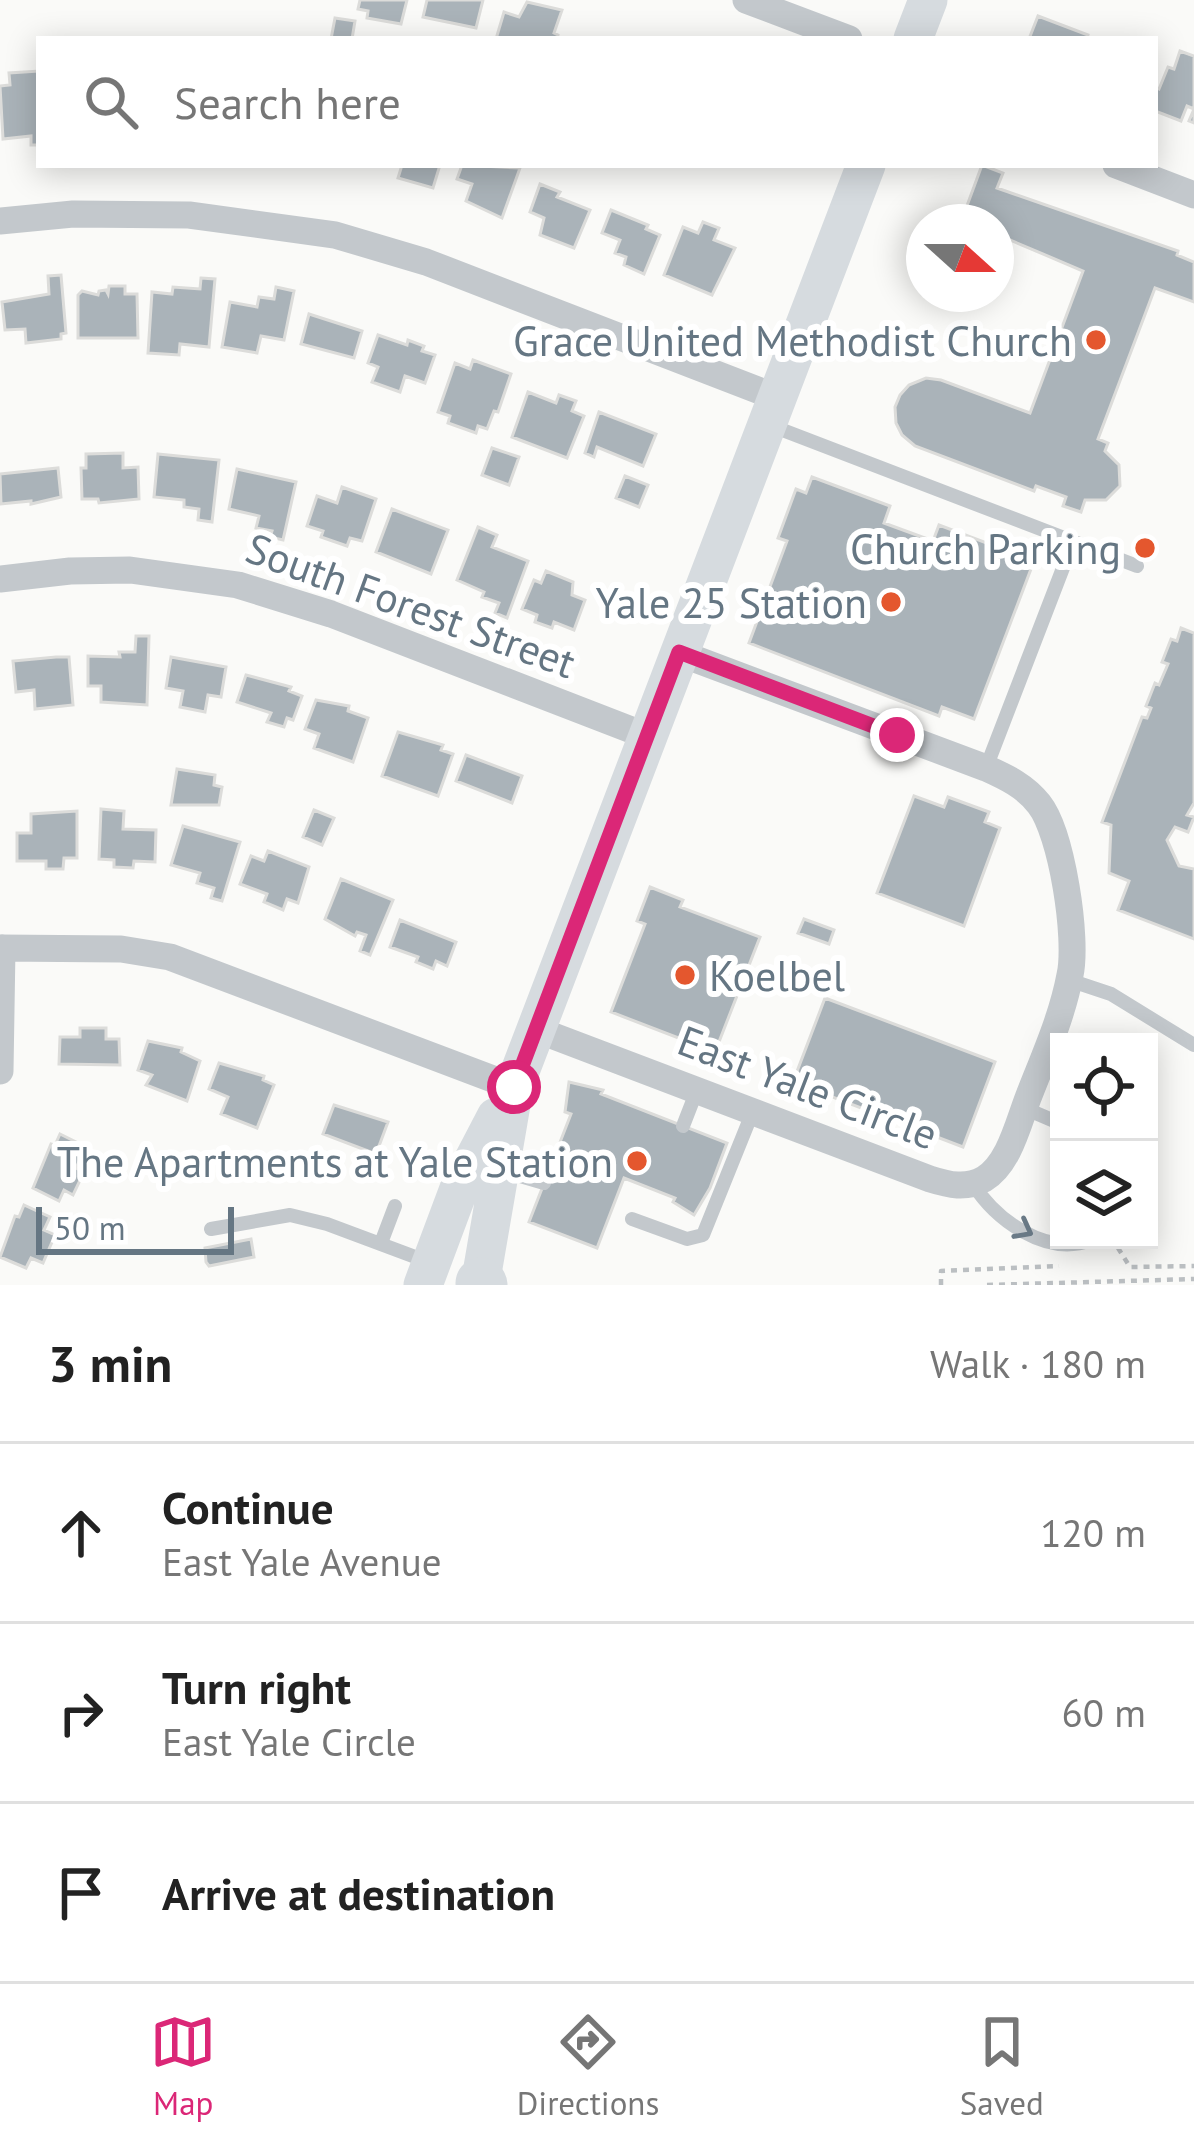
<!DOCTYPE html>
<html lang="en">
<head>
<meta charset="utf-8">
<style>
  body { margin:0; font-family:"PT Sans",sans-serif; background:#f6f6f6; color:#222 }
  .controls { position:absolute; right:36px; bottom:36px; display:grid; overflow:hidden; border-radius:0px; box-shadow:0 6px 30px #0003 }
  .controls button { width:108px; height:108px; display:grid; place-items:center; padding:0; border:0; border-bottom:3px solid #e0e0e0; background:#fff; color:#222; font:60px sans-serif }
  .compass { position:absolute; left:906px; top:204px; width:108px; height:108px; border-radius:50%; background:#fff; box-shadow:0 6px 30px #0003; rotate:111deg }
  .scale { position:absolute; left:36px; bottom:30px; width:198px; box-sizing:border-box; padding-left:12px; border:6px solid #657683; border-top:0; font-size:33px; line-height:42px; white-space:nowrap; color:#657683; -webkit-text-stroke:9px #fff; paint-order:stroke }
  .stop { position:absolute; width:36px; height:36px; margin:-27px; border:9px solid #db2777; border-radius:50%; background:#fff }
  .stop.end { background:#db2777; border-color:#fff; box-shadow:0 3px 12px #0008 }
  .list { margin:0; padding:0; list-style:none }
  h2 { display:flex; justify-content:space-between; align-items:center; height:156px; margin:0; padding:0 48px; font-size:51px }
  h2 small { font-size:39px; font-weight:400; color:#767676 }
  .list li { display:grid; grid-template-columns:78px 1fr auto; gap:36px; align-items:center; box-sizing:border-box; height:180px; padding:0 48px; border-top:3px solid #e0e0e0 }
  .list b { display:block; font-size:45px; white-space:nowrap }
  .list p { margin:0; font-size:39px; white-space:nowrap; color:#767676 }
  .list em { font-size:39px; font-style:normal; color:#767676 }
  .icon { flex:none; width:66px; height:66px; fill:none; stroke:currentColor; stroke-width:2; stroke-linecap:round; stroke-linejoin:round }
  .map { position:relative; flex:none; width:1194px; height:1285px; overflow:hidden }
  .search { position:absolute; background:#fff; box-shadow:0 6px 30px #0003; left:36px; right:36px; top:36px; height:132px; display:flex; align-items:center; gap:30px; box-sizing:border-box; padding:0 42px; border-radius:0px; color:#767676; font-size:45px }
  .sheet { height:696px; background:#fff }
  nav { display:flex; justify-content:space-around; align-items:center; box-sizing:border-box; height:168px; border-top:3px solid #e0e0e0; background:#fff; font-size:33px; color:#767676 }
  nav a { display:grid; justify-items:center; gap:6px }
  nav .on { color:#db2777 }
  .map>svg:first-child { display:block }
  .building { fill:#aab3b9; stroke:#dcdcda; stroke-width:3 }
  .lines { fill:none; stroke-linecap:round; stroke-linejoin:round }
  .path { stroke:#bbbfc2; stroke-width:4.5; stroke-dasharray:6 6; stroke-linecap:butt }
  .lane { stroke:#c3c8cc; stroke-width:14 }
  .street { stroke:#c3c8cc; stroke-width:27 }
  .secondary { stroke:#d6dbdf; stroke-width:39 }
  .highway { stroke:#d6dbdf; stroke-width:51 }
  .oneway { stroke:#6a7a87 }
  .route { stroke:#db2777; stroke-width:15 }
  .poi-dot { fill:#e4572e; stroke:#fff; stroke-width:4.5 }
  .labels { text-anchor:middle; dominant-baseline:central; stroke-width:12; stroke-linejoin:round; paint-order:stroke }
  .poi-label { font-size:42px; fill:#657683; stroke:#fff; text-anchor:end }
  .street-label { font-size:42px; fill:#657683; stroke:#fff }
</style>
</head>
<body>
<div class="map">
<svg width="1194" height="1285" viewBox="0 0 1194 1285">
  <rect width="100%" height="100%" fill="#fafaf8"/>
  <path class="building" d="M360 0H407L401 24 367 18 368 11 358 9Z
    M427 0H483L476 28 423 17Z
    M527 2 562 10 554 33 558 35 557 39H496L504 12 519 17Z
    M1038 16 1088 35 1087 39H1029Z
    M335 18 355 21 352 39H331Z
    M1180 51 1194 56V123L1189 121 1194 109 1187 106 1181 121 1155 111V87L1159 89 1168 67 1174 69Z
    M39 71V145H31V136L3 139 0 86 10 85 9 73Z
    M402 165H440L433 188 398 178Z
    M462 165 520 168 502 218 466 201 472 184 457 179Z
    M982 165 1003 173 997 188 1178 251 1177 255 1194 262V302L1155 288 1098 439 1108 443 1105 451 1119 465 1120 486 1106 500H1085L1081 512 1063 506 1066 497 1036 486 1034 491 915 446 902 435 896 423 895 407 900 395 909 385 926 378 941 380 1030 413 1083 271 996 234V222H961Z
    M540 184 560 192 557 197 590 210 574 248 540 235 544 218 530 212Z
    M611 210 648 225 646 229 660 235 644 274 624 265 626 257 615 253 620 240 602 233Z
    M703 222 719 228 714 240 735 248 712 295 664 275 683 227 698 233Z
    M61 275 66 333 61 334V339L26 343 25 329 5 330 2 302 49 294 48 276Z
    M201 278 215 279 209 347 180 344 179 355 148 353 152 292 172 294 173 287 200 289Z
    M109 286H125V294H137L138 338H78V295L82 291 98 295 99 291 106 290 108 294Z
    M276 287 294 291 284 340 261 336 257 353 222 347 230 302 257 307 259 297 274 299Z
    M309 314 362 331 354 358 301 344Z
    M378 335 407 345 408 340 424 346 422 351 435 355 425 383 405 376 400 392 372 382 378 367 368 363Z
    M473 360 511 374 498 412 494 411 487 429 478 426 476 433 448 423 450 416 438 412 455 363 470 369Z
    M528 392 556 403 559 395 576 401 572 411 584 416 567 458 512 437Z
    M599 412 656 434 643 466 597 447 594 457 585 453Z
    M492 448 519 457 509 485 482 475Z
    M123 453V468L138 467 139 499 99 503 98 499H82L81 468H86V454Z
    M158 454 219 460 212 522 198 520 199 509 184 507V500L154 497Z
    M58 468 61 497 31 504V501L1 504 0 474Z
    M237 469 296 482 283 540 270 537 272 531 256 528 259 516 229 509Z
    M625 476 648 485 639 507 616 498Z
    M812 477 890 506 884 523 933 541 939 525 1034 561 974 719 942 707 939 716 749 643 787 541 778 538 796 489 806 493Z
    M342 487 376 499 362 541 350 538 347 546 321 537 323 531 307 526 317 496 337 503Z
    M392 509 448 530 431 574 376 552Z
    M478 527 497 535 492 547 528 561 507 618 495 613 499 603 482 597 484 592 457 580Z
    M546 571 573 582 572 595 585 600 574 630 554 622 552 628 535 622 537 615 522 609 534 580 541 583Z
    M1181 628 1194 633V803L1187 815 1194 817 1188 832 1175 827 1167 840 1179 866 1194 869V939L1118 910 1129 881 1109 873 1111 825 1102 822 1142 717 1147 718 1151 708 1146 706 1155 683 1159 685 1168 664 1162 662 1171 639 1177 641Z
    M136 636H149L147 705 101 702V686H88V656L120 657 119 652H135Z
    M56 657H69L73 705 35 709 34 690 16 692 13 661Z
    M171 657 226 667 221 697 208 695 205 712 180 707 183 691 166 688Z
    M246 675 291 687 289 691 302 696 293 720 287 718 284 727 267 722 271 713 237 702Z
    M316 700 349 706 348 711 368 718 353 762 314 748 319 734 305 729Z
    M398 732 443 745 441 750 453 754 438 796 382 776Z
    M466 755 522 776 512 803 456 781Z
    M177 769 215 775 214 785 222 787 219 805H171Z
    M914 796 944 807 948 797 989 812 985 822 1000 828 964 926 877 893Z
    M101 809 124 811 123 829 156 830 155 862 134 861 133 868 114 867V860L99 859Z
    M314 810 334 818 322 845 303 837Z
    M77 811V858H64L63 869H46V861H17V833H31V814Z
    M183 826 240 842 222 901 211 898 214 888 197 883 200 873 171 865Z
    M268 851 309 867 298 903 287 899 283 910 264 902 267 894 240 884 251 856 264 861Z
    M341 879 393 900 370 955 360 951 366 935 357 932 355 936 325 919Z
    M650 887 683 900 680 907 760 937 715 1052 611 1012 645 924 637 921Z
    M804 919 834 930 829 944 798 933Z
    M400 920 456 942 447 966 436 961 433 969 416 962 418 957 390 947Z
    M825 998 995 1062 963 1147 793 1082Z
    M80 1028H106V1039H119L120 1065 59 1064 60 1037H80Z
    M148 1041 182 1048 181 1052 200 1061 187 1101 146 1085 152 1075 138 1070Z
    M219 1063 264 1076 263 1080 274 1085 257 1128 221 1114 228 1097 209 1089Z
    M569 1082 603 1090 601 1094 727 1143 710 1188 694 1215 673 1202 675 1198 624 1178 597 1248 529 1222 571 1114 565 1112Z
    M334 1105 388 1122 376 1154 323 1134Z
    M60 1134 86 1147 76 1168 84 1172 73 1195 64 1190 59 1201 33 1188 51 1144 55 1145Z
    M24 1205 50 1217 44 1230 55 1235 43 1263 31 1258 26 1268 0 1257 15 1216 19 1217Z
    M251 1239 254 1257 209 1266 206 1262 205 1248Z"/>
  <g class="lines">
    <path class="path" d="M1118 1248 1130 1267 1194 1266
      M941 1285V1271L1059 1266
      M987 1285 1194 1279"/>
    <path class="lane" d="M772 426 1137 566
      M986 768 1073 542
      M1069 980 1111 994 1194 1045
      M1024 1108 1059 1123
      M683 1126 697 1090
      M503 1171 544 1183
      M973 1184C996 1220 1046 1257 1091 1240
      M632 1219 687 1239 703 1235 753 1111
      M211 1229 290 1215 327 1224 426 1261
      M381 1243 395 1206"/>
    <path class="street" d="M746 0 849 39
      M1116 165 1194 195
      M0 221 73 214 189 215 335 235 426 262 778 398
      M0 579 70 571 130 570 238 585 331 614 647 736
      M0 948 121 949 170 957 514 1087
      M535 1029 930 1179C949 1185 966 1189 984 1179 1009 1164 1018 1124 1028 1098 1043 1059 1062 1018 1070 975 1078 939 1062 833 1039 804 1025 786 1006 777 986 768L679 653
      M0 1071 2 948"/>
    <path class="secondary" d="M913 39 928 0
      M423 1285 460 1186 496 1117
      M480 1285 514 1087 866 165"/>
    <path class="highway" d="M481 1283 482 1285"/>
  </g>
  <defs><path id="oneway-chevron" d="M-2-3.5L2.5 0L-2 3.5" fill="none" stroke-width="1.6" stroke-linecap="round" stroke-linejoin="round" transform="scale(3)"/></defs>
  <use class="oneway" href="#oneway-chevron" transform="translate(1024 1230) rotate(28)"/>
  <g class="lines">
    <path class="route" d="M514 1087 679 652 897 735"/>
  </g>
  <g class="poi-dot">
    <circle cx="1096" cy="340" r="12"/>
    <circle cx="1145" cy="548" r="12"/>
    <circle cx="891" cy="602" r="12"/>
    <circle cx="685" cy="975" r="12"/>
    <circle cx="637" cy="1161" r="12"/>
  </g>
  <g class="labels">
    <g class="poi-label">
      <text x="1072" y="340">Grace United Methodist Church</text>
      <text x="1121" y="548">Church Parking</text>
      <text x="867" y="602">Yale 25 Station</text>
      <text x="709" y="975" text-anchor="start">Koelbel</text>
      <text x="613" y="1161">The Apartments at Yale Station</text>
    </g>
    <g class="street-label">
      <text transform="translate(411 605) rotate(20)">South Forest Street</text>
      <text transform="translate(808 1087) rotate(21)">East Yale Circle</text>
    </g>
  </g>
</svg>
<div class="controls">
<button><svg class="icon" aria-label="locate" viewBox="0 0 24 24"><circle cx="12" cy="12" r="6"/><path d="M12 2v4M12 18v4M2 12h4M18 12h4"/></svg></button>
<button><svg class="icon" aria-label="layers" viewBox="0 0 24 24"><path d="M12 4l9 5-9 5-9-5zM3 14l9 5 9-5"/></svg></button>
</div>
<svg class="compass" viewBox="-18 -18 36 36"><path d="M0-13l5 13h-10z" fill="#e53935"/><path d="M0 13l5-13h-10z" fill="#767676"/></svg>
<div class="scale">50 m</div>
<div class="stop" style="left:514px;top:1087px"></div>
<div class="stop end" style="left:897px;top:735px"></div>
<div class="search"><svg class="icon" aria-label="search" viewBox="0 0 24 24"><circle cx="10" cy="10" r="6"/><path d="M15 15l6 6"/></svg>Search here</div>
</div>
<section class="sheet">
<h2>3 min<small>Walk · 180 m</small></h2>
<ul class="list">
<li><svg class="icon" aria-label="ahead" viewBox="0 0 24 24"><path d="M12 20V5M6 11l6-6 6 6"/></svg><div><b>Continue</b><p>East Yale Avenue</p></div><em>120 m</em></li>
<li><svg class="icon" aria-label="right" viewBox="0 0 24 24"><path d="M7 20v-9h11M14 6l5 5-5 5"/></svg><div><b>Turn right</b><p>East Yale Circle</p></div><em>60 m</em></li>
<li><svg class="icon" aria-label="arrive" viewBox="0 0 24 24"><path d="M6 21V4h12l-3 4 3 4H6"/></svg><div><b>Arrive at destination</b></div></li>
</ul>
</section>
<nav>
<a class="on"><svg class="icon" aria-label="map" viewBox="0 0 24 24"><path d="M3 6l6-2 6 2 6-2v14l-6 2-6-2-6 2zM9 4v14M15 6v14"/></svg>Map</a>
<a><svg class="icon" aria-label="directions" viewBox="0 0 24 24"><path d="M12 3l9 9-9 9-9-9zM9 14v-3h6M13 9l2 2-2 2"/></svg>Directions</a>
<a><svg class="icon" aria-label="saved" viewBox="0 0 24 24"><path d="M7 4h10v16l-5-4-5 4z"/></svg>Saved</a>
</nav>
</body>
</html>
